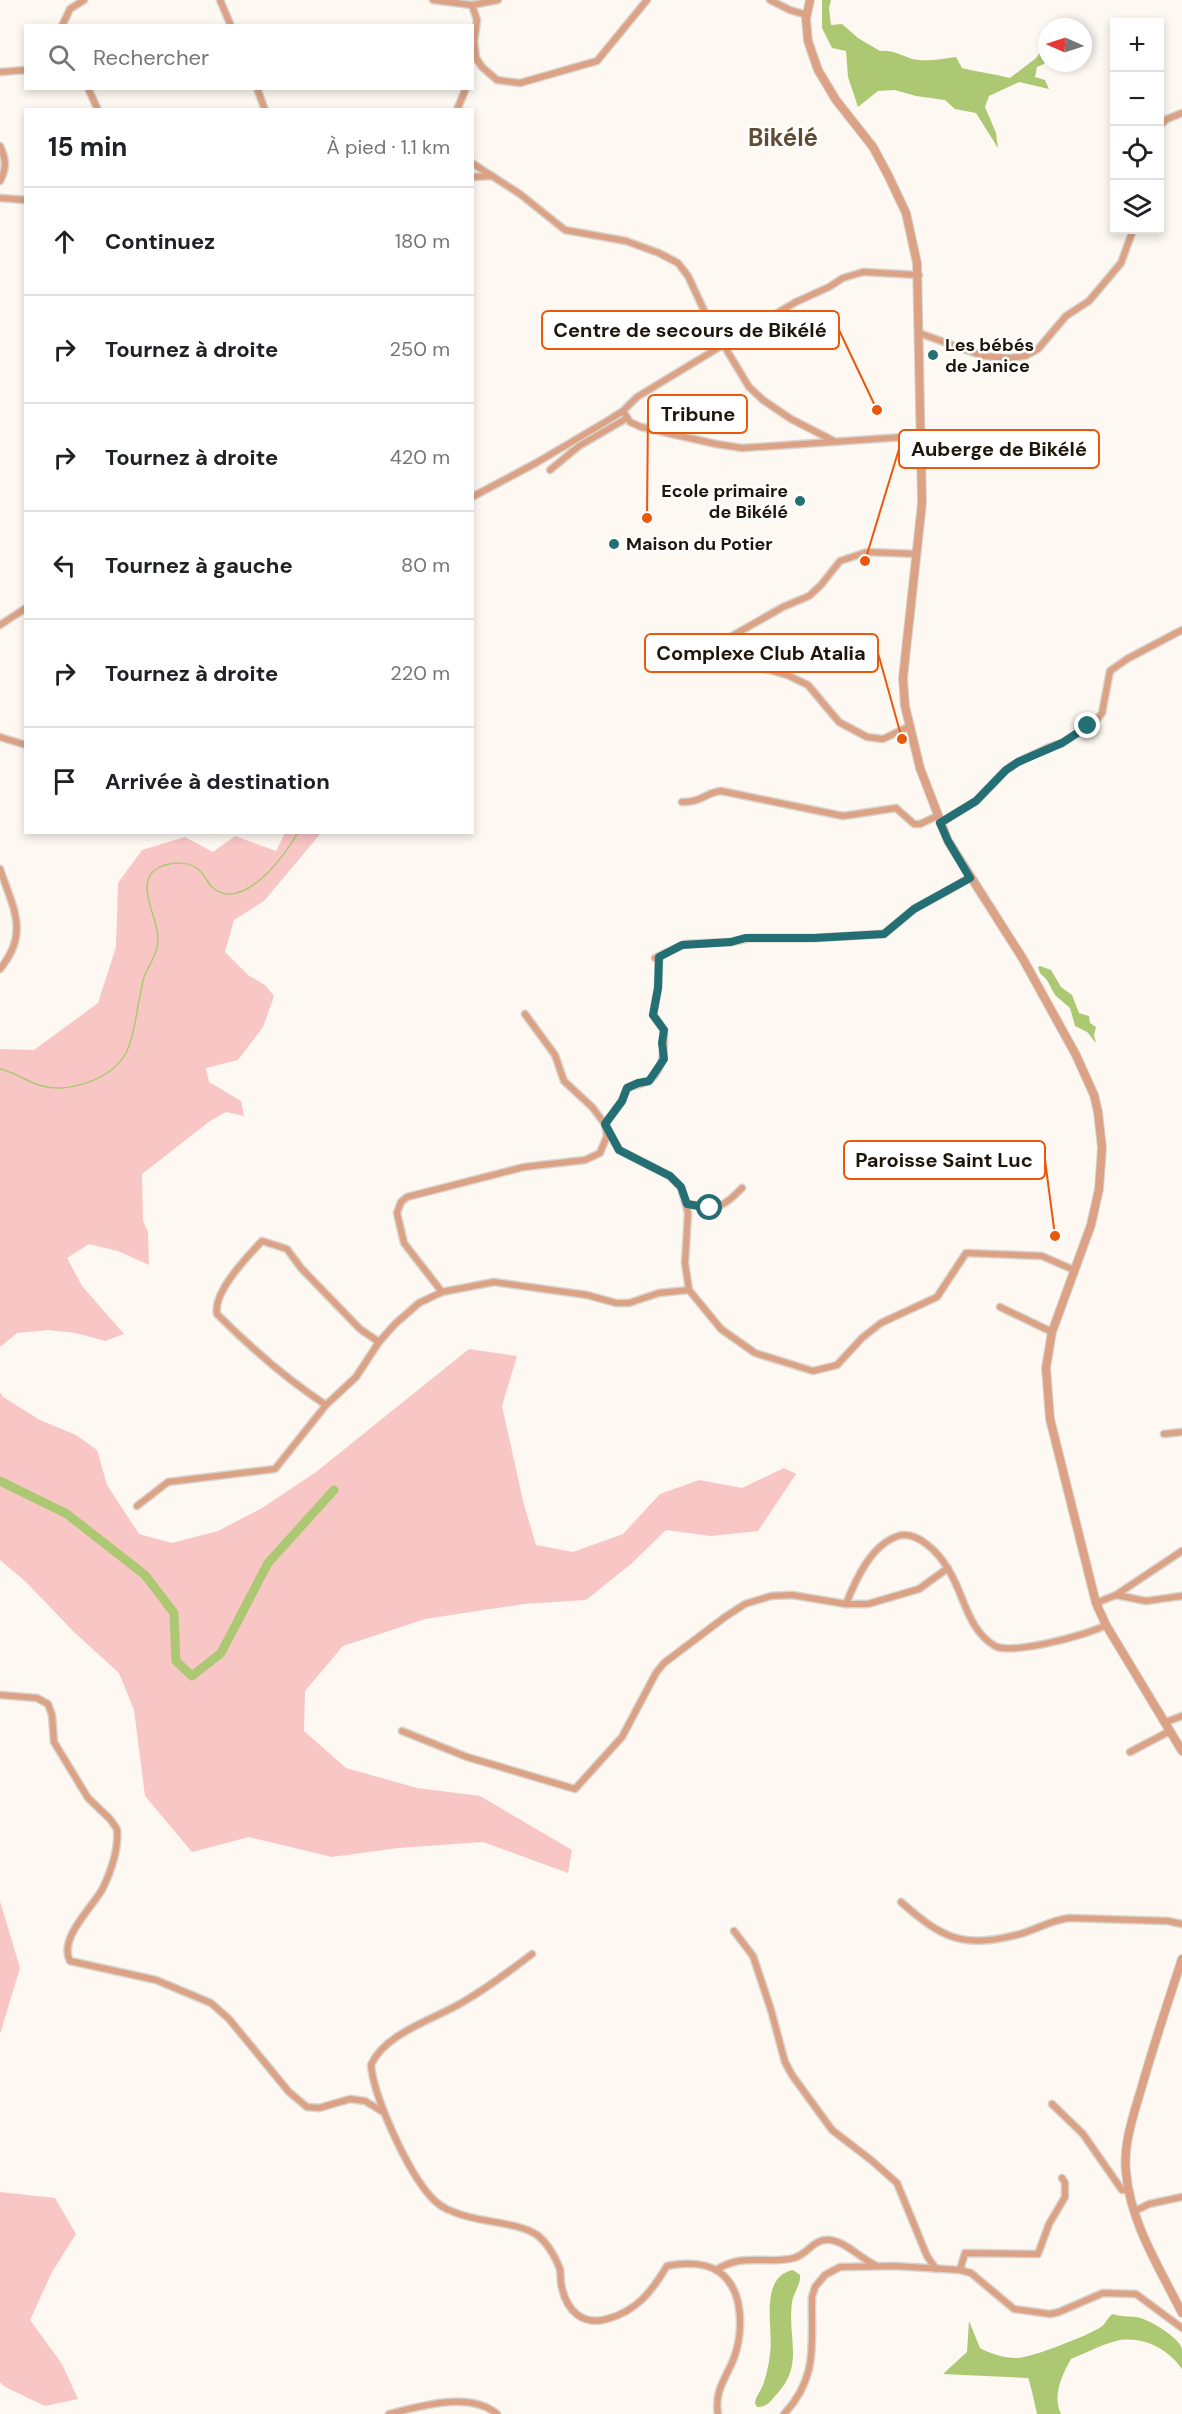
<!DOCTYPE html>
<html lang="fr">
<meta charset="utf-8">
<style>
body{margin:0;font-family:"DM Sans",sans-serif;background:#f2f2f2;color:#202124}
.controls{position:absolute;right:18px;top:18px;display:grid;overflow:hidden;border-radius:0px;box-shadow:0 3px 9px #0003}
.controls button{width:54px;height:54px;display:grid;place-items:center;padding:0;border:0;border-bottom:2px solid #e0e0e0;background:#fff;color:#202124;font:30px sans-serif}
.compass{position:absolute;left:1038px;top:18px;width:54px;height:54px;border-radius:50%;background:#fff;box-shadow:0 3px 9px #0003;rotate:273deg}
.stop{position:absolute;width:18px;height:18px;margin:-14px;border:4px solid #246f74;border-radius:50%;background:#fff}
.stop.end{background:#246f74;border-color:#fff;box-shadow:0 2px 6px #0008}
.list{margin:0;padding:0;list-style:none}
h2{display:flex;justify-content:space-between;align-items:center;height:78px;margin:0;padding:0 24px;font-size:26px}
h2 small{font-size:20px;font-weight:400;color:#757577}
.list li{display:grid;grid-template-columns:39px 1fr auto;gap:18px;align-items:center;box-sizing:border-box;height:108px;padding:0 24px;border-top:2px solid #e0e0e0}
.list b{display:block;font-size:22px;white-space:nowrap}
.list em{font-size:20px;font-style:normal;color:#757577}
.icon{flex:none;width:33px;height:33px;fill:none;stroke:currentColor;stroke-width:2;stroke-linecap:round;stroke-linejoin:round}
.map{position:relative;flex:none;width:1182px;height:2414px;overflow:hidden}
.search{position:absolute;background:#fff;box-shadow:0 3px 9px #0003;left:24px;top:24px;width:450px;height:66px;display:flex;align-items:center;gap:15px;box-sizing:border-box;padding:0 21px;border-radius:0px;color:#757577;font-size:22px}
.panel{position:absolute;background:#fff;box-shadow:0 3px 9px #0003;left:24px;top:108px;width:450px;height:726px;border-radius:0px}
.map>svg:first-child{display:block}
.green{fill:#f8c6c4}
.water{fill:#acc872}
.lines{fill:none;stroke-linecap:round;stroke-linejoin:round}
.stream{stroke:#acc872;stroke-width:1.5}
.river{stroke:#acc872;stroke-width:9}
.minor-casing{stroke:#d9d4cd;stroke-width:9}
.tertiary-casing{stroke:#d9d4cd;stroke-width:10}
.minor{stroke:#dca286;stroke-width:6}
.tertiary{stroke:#dca286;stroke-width:8}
.route{stroke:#246f74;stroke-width:8}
.poi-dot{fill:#246f74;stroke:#fff;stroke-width:2}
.labels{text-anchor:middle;stroke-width:5;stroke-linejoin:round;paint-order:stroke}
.poi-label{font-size:18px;font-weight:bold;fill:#1f160b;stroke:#fff;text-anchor:start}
.district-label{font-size:24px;font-weight:bold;fill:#614c33;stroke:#fff}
.leader{fill:none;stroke:#e8590c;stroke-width:2}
.callout-dot{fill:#e8590c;stroke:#fff;stroke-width:2}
.callout{fill:#fff;stroke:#e8590c;stroke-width:2}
.callout-label{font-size:20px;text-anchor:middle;font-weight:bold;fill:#1f160b}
</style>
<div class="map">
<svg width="1182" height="2414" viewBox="0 0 1182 2414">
<rect width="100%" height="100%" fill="#fdf8f2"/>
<!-- green -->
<g class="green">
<polygon points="285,833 321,833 264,901 234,920 225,952 248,975 265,985 274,996 263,1027 238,1060 206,1068 209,1082 241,1101 244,1116 226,1112 210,1121 142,1174 143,1221 148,1232 149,1265 118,1251 89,1244 67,1258 82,1286 124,1334 105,1341 76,1333 48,1330 17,1333 0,1347 0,1049 34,1050 98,1003 116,947 118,883 142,850 185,837 213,852 235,836 276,851"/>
<polygon points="469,1349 517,1356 502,1406 524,1505 536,1545 573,1552 623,1534 660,1494 699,1480 742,1488 784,1468 796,1474 758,1531 711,1536 666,1530 631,1564 586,1600 524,1604 425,1619 343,1646 305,1691 304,1731 346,1768 417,1788 480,1796 572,1850 568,1873 483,1842 398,1848 332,1857 249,1837 192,1852 145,1796 134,1710 119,1673 74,1632 26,1582 0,1560 0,1392 3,1397 40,1420 76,1435 97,1450 107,1485 139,1534 172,1543 218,1531 262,1508 316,1472"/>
<polygon points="0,1901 20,1968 0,2034"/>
<polygon points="0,2192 55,2198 76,2234 52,2272 30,2320 62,2364 78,2399 45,2406 5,2387 0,2382"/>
</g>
<!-- water -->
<g class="water">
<path d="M822 0H831L829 8 831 25 842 24 858 38 880 51C893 50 900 55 912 59 927 62 941 59 956 57L962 68C978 72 994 74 1010 78L1036 58 1047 43V58L1044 64 1037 67 1035 77 1045 80 1049 89 1019 82 989 96 985 107 996 133 998 148 976 113 955 109 945 100 916 96 895 90 878 91 858 107 848 77 846 51 832 48 822 28Z"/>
<polygon points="1040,966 1051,970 1061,987 1072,995 1079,1013 1089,1016 1090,1023 1096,1027 1094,1035 1096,1043 1087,1032 1075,1026 1070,1008 1055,995 1047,980 1040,973 1038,967"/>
<path d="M793 2270 800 2275C801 2284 794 2292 792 2302 787 2338 805 2365 776 2395 770 2402 767 2407 757 2407L755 2403C756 2395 762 2390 764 2382 767 2373 769 2363 770 2354 774 2329 758 2277 793 2270Z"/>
<path d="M1113 2314C1121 2317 1128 2316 1136 2317 1148 2318 1180 2338 1182 2349 1182 2355 1182 2363 1182 2369 1168 2349 1145 2337 1120 2340 1104 2343 1086 2353 1071 2359 1062 2375 1052 2396 1061 2414H1037C1036 2409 1030 2381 1028 2378L943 2374 967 2352 969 2321 980 2348C991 2354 1004 2358 1016 2358 1029 2359 1089 2335 1101 2327 1106 2324 1107 2317 1113 2314Z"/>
</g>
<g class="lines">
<!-- stream -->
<path class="stream" d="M0 1069C15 1072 27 1082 42 1086 70 1093 112 1079 126 1053 134 1037 136 1016 139 1000 141 992 142 984 144 977 149 964 158 954 158 939 159 920 135 885 155 870 168 861 191 860 201 872 205 876 208 883 212 887 242 914 286 855 298 832"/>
<!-- river -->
<polyline class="river" points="0,1481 67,1514 145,1575 174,1613 176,1661 192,1676 221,1653 268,1563 334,1490"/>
<defs>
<g id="minor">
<polyline points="220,0 231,26"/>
<polyline points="433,0 472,5 477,20 474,41 476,58 482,67 497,80 520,83 597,61 647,0"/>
<polyline points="770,0 790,10 807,15"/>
<polyline points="472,5 498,0"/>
<polyline points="62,26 70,9 84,0"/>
<polyline points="0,72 26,70"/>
<polyline points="88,88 98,110"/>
<polyline points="257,88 265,110"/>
<polyline points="457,110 466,88"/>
<polyline points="1160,125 1167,119 1182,113"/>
<path d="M0 146C6 159 7 168 0 181"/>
<polyline points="472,163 520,194 565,230 626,241 659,253 678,263 688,276 708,319 749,387 763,400 791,419 834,441"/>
<polyline points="472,177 492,176"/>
<polyline points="0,198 26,200"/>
<polyline points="919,333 983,356 1010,358 1025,356 1038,349 1066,316 1089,301 1121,263 1133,230"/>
<polyline points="623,411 630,422 641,427 716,444 742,448 919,436"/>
<polyline points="550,470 579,446 627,418"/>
<polyline points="472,497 536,463 602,424 623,411 637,397 723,345 796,302 829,287 843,278 863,272 919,275"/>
<polyline points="0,625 26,608"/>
<polyline points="667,655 724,657 787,675 808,685 839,722 867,737 883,739 910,726"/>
<polyline points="716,656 725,640 783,607 809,596 821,585 840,561 867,552 917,554"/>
<polyline points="0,737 26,745"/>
<path d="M682 802C700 803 707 792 721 791L843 816 896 808 914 824H920L937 816"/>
<polyline points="940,823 976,801 1006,770 1018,762 1049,747 1062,743 1095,722 1102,713 1110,671 1127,659 1182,630"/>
<path d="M0 869C13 908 30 933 0 969"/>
<polyline points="655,958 685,944 731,942 750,938 814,938 884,934 914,909 970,878"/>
<polyline points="525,1014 555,1055 564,1081 592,1107 605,1124 619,1150 670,1176 681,1187 688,1213 685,1263 689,1290 721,1329 755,1353 813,1371 837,1365 862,1338 881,1323 937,1297 966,1253 1042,1256 1074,1270"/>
<path d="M687 1204C717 1208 720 1211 742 1188"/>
<path d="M442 1292 404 1243 397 1213 401 1202 407 1197 524 1167 585 1160 600 1153 607 1136 605 1124 622 1101 627 1088C633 1085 645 1084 650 1080 665 1068 664 1047 664 1030L653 1015 658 988 659 957"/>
<polyline points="1000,1307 1052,1332"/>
<path d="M326 1405C286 1379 251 1348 217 1314 213 1292 247 1257 262 1241L287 1249 301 1268 360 1329 379 1342"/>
<polyline points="1164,1434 1182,1432"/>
<polyline points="137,1506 168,1482 275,1469 326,1405 356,1377 379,1342 395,1324 419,1303 442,1292 494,1282 587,1295 616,1303 629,1303 659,1293 689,1290"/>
<polyline points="1116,1595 1146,1601 1182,1596"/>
<polyline points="1096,1603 1116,1595 1182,1551"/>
<polyline points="846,1604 868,1604 919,1589 948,1568"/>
<path d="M0 1695 37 1698 48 1704 52 1715 54 1742 88 1798 110 1819 117 1829C119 1848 111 1871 103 1888 93 1907 58 1938 70 1961L156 1980 211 2003 229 2019 289 2092 307 2107 319 2108 350 2099 365 2101 383 2112"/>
<polyline points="1166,1722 1182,1716"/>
<path d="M402 1731 467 1757 575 1789 622 1737 656 1673 664 1663 725 1617 745 1604 771 1596 792 1595 846 1604C856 1579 871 1545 898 1536 917 1530 939 1553 948 1569 964 1593 967 1630 995 1646 1012 1655 1088 1635 1106 1625"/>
<polyline points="1130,1752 1170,1731"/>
<path d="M901 1902C943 1939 963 1949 1020 1934 1038 1929 1051 1920 1069 1918L1168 1921 1182 1924"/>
<polyline points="734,1931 753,1956 771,2010 785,2062 792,2075 832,2130 871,2160 897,2183 927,2256 936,2269"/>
<path d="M532 1954C510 1971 487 1988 463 2002 435 2019 385 2033 371 2065 374 2098 408 2172 431 2197 437 2204 445 2209 454 2212 478 2223 516 2221 537 2235 547 2242 556 2258 560 2269 561 2275 560 2282 562 2288 567 2311 583 2326 607 2319 637 2311 652 2291 667 2266 685 2262 709 2262 723 2275 744 2294 743 2333 734 2358 726 2378 714 2391 718 2414"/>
<polyline points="1052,2104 1083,2134 1122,2190 1129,2190"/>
<polyline points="1135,2211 1149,2204 1182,2197"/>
<path d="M716 2270C744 2252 766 2265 794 2258 808 2254 814 2238 830 2240 846 2242 860 2258 875 2265"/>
<polyline points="960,2270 965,2253 1038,2254 1049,2224 1065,2197 1065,2183 1062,2178"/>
<path d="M389 2414C421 2406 470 2391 497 2414"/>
<path d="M784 2414C819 2377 811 2343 812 2297L815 2287 825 2275 840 2267 895 2266 960 2270 971 2273 1014 2309 1050 2314 1059 2312 1103 2293 1136 2294 1182 2328"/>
</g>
<g id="tertiary">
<polyline points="810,0 806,19 808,41 818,70 836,100 873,147 888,175 906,213 917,263 922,503 903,678 905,706 920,768 948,841 1023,959 1076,1055 1094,1095 1098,1112 1102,1148 1099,1189 1091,1225 1052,1332 1046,1368 1050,1419 1096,1603 1106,1625 1182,1751"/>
<path d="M1182 1959C1168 2002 1154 2044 1142 2086 1134 2114 1123 2143 1126 2172 1130 2222 1160 2269 1182 2313"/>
</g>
</defs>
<!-- minor casing -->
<use href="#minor" class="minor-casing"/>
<!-- tertiary casing -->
<use href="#tertiary" class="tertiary-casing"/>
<!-- minor -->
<use href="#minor" class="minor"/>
<!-- tertiary -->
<use href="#tertiary" class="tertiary"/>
</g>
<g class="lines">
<!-- route -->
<polyline class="route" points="710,1208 687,1204 681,1187 670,1176 619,1150 605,1124 622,1101 627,1088 638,1083 649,1081 664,1059 662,1043 664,1030 653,1015 658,988 659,957 682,945 731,942 745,938 814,938 884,934 914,909 970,878 948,841 940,823 976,801 1006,770 1018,762 1062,743 1088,726"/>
</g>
<!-- markers -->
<g class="poi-dot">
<circle cx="933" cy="355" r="6"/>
<circle cx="800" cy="501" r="6"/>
<circle cx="614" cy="544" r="6"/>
</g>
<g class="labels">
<!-- poi labels -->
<g class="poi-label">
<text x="945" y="351">Les bébés<tspan x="945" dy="21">de Janice</tspan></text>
<text x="788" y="497" text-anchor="end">Ecole primaire<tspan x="788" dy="21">de Bikélé</tspan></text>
<text x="626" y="550">Maison du Potier</text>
</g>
<!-- district labels -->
<g class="district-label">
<text x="783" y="146">Bikélé</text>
</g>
</g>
<!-- callouts -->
<path class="leader" d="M877 410L839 330M647 518L648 414M865 561L899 449M902 739L878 653M1055 1236L1045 1160"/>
<g class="callout-dot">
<circle cx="877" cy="410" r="6"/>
<circle cx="647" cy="518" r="6"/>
<circle cx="865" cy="561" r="6"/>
<circle cx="902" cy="739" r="6"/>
<circle cx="1055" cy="1236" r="6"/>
</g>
<g class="callout">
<rect x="542" y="311" width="297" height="38" rx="6"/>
<rect x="648" y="395" width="99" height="38" rx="6"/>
<rect x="899" y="430" width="200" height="38" rx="6"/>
<rect x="645" y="634" width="233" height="38" rx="6"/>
<rect x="844" y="1141" width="201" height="38" rx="6"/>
</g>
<g class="callout-label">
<text x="690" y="337">Centre de secours de Bikélé</text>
<text x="698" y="421">Tribune</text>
<text x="999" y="456">Auberge de Bikélé</text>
<text x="761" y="660">Complexe Club Atalia</text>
<text x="944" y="1167">Paroisse Saint Luc</text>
</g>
</svg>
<div class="controls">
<button>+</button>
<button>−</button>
<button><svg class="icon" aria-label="locate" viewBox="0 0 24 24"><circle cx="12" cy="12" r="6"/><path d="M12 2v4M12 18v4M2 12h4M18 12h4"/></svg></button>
<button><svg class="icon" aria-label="layers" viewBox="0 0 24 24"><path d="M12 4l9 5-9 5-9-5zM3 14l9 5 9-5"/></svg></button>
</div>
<svg class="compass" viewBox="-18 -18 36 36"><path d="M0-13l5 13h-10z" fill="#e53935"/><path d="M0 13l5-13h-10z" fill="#757577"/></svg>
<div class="stop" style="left:710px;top:1208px"></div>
<div class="stop end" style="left:1088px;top:726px"></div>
<div class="search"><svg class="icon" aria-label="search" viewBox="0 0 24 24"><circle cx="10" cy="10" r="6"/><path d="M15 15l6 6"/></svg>Rechercher</div>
<section class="panel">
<h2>15 min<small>À pied · 1.1 km</small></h2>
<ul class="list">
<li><svg class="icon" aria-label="ahead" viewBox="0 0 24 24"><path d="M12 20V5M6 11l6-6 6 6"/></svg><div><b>Continuez</b></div><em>180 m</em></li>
<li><svg class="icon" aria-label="right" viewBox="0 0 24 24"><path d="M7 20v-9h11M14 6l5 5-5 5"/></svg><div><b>Tournez à droite</b></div><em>250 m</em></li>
<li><svg class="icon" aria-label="right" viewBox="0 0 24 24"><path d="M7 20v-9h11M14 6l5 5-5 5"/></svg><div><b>Tournez à droite</b></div><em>420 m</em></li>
<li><svg class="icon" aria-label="left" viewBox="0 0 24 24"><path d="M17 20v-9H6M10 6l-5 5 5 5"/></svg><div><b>Tournez à gauche</b></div><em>80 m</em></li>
<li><svg class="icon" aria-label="right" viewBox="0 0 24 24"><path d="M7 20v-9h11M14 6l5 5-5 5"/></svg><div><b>Tournez à droite</b></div><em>220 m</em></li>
<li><svg class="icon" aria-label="arrive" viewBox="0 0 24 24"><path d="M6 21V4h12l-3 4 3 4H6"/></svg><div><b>Arrivée à destination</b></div></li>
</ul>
</section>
</div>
